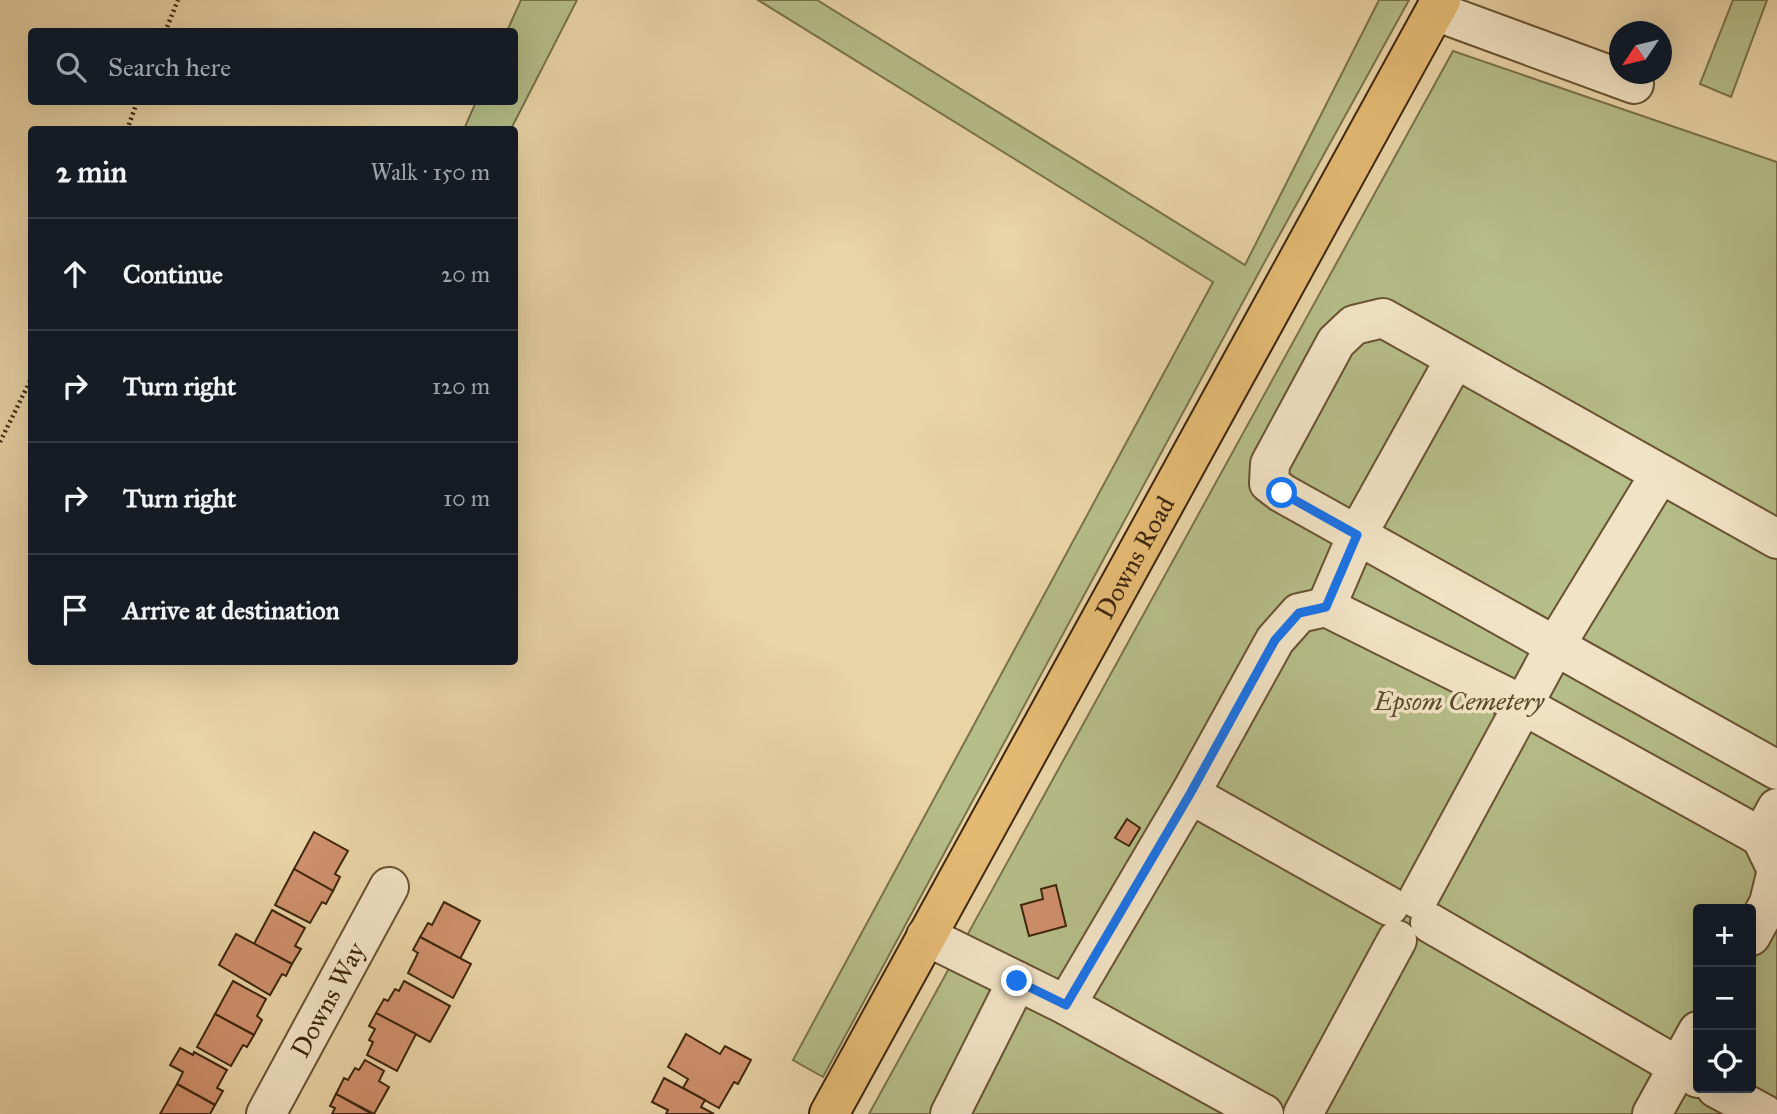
<!DOCTYPE html>
<meta charset="utf-8">
<style>
body{margin:0;font-family:"IM FELL Great Primer",serif;background:#20242c;color:#f1f3f6}
.controls{position:absolute;right:21px;bottom:21px;display:grid;overflow:hidden;border-radius:7px;box-shadow:0 7px 28px #0002}
.controls button{width:63px;height:63px;display:grid;place-items:center;padding:0;border:0;border-bottom:2px solid #363941;background:#171b24;color:#f1f3f6;font:35px sans-serif}
.compass{position:absolute;left:1609px;top:21px;width:63px;height:63px;border-radius:50%;background:#171b24;box-shadow:0 7px 28px #0002;rotate:235deg}
.stop{position:absolute;width:21px;height:21px;margin:-16px;border:5px solid #1a73e8;border-radius:50%;background:#fff}
.stop.end{background:#1a73e8;border-color:#fff;box-shadow:0 2px 7px #0008}
.list{margin:0;padding:0;list-style:none}
h2{display:flex;justify-content:space-between;align-items:center;height:91px;margin:0;padding:0 28px;font-size:30px}
h2 small{font-size:23px;font-weight:400;color:#9ea1a6}
.list li{display:grid;grid-template-columns:46px 1fr auto;gap:21px;align-items:center;box-sizing:border-box;height:112px;padding:0 28px;border-top:2px solid #363941}
.list b{display:block;font-size:26px;white-space:nowrap}
.list em{font-size:23px;font-style:normal;color:#9ea1a6}
.icon{flex:none;width:38px;height:38px;fill:none;stroke:currentColor;stroke-width:2;stroke-linecap:round;stroke-linejoin:round}
.map{position:relative;flex:none;width:1777px;height:1114px;overflow:hidden}
.search{position:absolute;background:#171b24;box-shadow:0 7px 28px #0002;left:28px;top:28px;width:490px;height:77px;display:flex;align-items:center;gap:18px;box-sizing:border-box;padding:0 24px;border-radius:7px;color:#9ea1a6;font-size:26px}
.panel{position:absolute;background:#171b24;box-shadow:0 7px 28px #0002;left:28px;top:126px;width:490px;height:539px;border-radius:7px}
.map>svg:first-child{display:block}
.green{fill:#b5bd88;stroke:#7a724a;stroke-width:2;fill-rule:evenodd}
.building{fill:#cf906c;stroke:#3e260c;stroke-width:2}
.lines{fill:none;stroke-linecap:round;stroke-linejoin:round}
.minor-casing{stroke:#695232;stroke-width:42}
.major-casing{stroke:#3e260c;stroke-width:42}
.path{stroke:#3e260c;stroke-width:4.5;stroke-dasharray:2 3.5;stroke-linecap:butt}
.minor{stroke:#f1e3c5;stroke-width:38}
.major{stroke:#e4ba73;stroke-width:38}
.route{stroke:#1a73e8;stroke-width:9}
.labels{text-anchor:middle;stroke-width:7;stroke-linejoin:round;paint-order:stroke}
.street-label{font-size:26px;fill:#3e260c;stroke:#f1e3c5}
.park-label{font-size:26px;font-style:italic;fill:#5c4c2b;stroke:#f1e3c5}
</style>
<div class="map">
<svg width="1777" height="1114" viewBox="0 0 1777 1114">
<rect width="100%" height="100%" fill="#e9d4a6"/>
<filter id="stains"><feTurbulence type="fractalNoise" baseFrequency=".00286" numOctaves="4"/><feColorMatrix values="0 0 0 0 .2 0 0 0 0 .09 0 0 0 0 .02 0 0 0 .5 -.17"/></filter>
<radialGradient id="worn" r=".72"><stop offset=".6" stop-color="#630" stop-opacity="0"/><stop offset="1" stop-color="#630" stop-opacity=".3"/></radialGradient>
<!-- green -->
<g class="green">
<polygon points="521,0 577,0 511,129 464,129 476,102 514,102 514,32 507,31"/>
<polygon points="758,0 817,0 1245,265 1379,0 1409,0 1264,263 823,1077 793,1060 1213,282"/>
<polygon points="1733,0 1767,0 1731,97 1700,84"/>
<path d="M1453 51 1777 162V1114H869ZM1698 909H1751V1088H1698Z"/>
</g>
<!-- building -->
<g class="building">
<polygon points="1127,819 1140,828 1129,846 1115,838"/>
<polygon points="314,832 348,851 335,874 340,877 333,891 294,869"/>
<polygon points="294,869 333,891 326,904 322,902 310,923 275,905"/>
<polygon points="1056,885 1066,926 1029,936 1021,905 1043,899 1041,889"/>
<polygon points="444,902 480,921 460,959 420,937 428,923 432,925"/>
<polygon points="272,910 305,928 295,946 301,949 292,964 254,944"/>
<polygon points="236,934 292,964 286,976 282,974 270,995 219,965"/>
<polygon points="420,937 471,964 453,998 408,973 418,953 413,950"/>
<polygon points="233,981 266,999 257,1016 262,1020 254,1035 215,1014"/>
<polygon points="404,981 450,1006 430,1042 376,1013 384,999 388,1001 395,989 399,991"/>
<polygon points="376,1013 416,1034 397,1071 367,1055 373,1042 369,1040 375,1029 369,1026"/>
<polygon points="215,1014 254,1035 247,1047 243,1045 231,1066 197,1047"/>
<polygon points="686,1034 720,1054 725,1046 751,1060 738,1084 734,1082 719,1108 683,1088 688,1079 668,1067"/>
<polygon points="180,1048 193,1055 194,1052 227,1070 217,1088 223,1091 215,1105 177,1084 183,1072 170,1065"/>
<polygon points="365,1060 384,1071 379,1081 389,1087 374,1114 336,1094 344,1078 348,1080 355,1068 359,1070"/>
<polygon points="664,1078 705,1100 701,1107 714,1114 666,1114 668,1110 652,1102"/>
<polygon points="177,1084 215,1105 210,1114 160,1114"/>
<polygon points="336,1094 372,1114 332,1114 335,1108 330,1106"/>
</g>
<g class="lines">
<defs>
<g id="minor">
<polyline points="1435,11 1634,84"/>
<polyline points="1777,539 1383,318 1354,325 1336,342 1270,464 1269,483 1282,493 1777,770"/>
<polyline points="1326,607 1357,535 1455,359"/>
<polyline points="1190,794 1389,906"/>
<polyline points="1761,837 1777,808"/>
<polyline points="1418,899 1555,646 1660,474"/>
<polyline points="1430,923 1698,1078"/>
<polyline points="926,936 1066,1005 1264,1114"/>
<polyline points="1066,1005 1190,794 1275,640 1299,613 1326,607 1523,705 1761,837 1777,870 1769,903 1751,936"/>
<polyline points="1716,1088 1764,1114"/>
<path id="s1" d="M266 1114 389 887"/>
<polyline points="950,1114 1017,981"/>
<polyline points="1303,1114 1397,940"/>
<polyline points="1652,1114 1698,1031"/>
</g>
<g id="major">
<path id="s2" d="M829 1114 1441 0"/>
</g>
</defs>
<!-- minor casing -->
<use href="#minor" class="minor-casing"/>
<!-- major casing -->
<use href="#major" class="major-casing"/>
<!-- path -->
<g class="path">
<polyline points="165,32 178,0"/>
<polyline points="127,130 137,102"/>
<polyline points="0,442 32,377"/>
</g>
<!-- minor -->
<use href="#minor" class="minor"/>
<!-- major -->
<use href="#major" class="major"/>
</g>
<g class="lines">
<!-- route -->
<polyline class="route" points="1017,981 1066,1005 1190,794 1275,640 1299,613 1326,607 1357,535 1282,493"/>
</g>
<g class="labels">
<!-- street labels -->
<g class="street-label">
<text dy="9" stroke="none"><textPath href="#s2" startOffset="635">Downs Road</textPath></text>
<text dy="9" stroke="none"><textPath href="#s1" startOffset="130">Downs Way</textPath></text>
</g>
<!-- park labels -->
<g class="park-label">
<text x="1459" y="710">Epsom Cemetery</text>
</g>
</g>
<rect width="100%" height="100%" filter="url(#stains)"/>
<rect width="100%" height="100%" fill="url(#worn)"/>
</svg>
<div class="controls">
<button>+</button>
<button>−</button>
<button><svg class="icon" aria-label="locate" viewBox="0 0 24 24"><circle cx="12" cy="12" r="6"/><path d="M12 2v4M12 18v4M2 12h4M18 12h4"/></svg></button>
</div>
<svg class="compass" viewBox="-18 -18 36 36"><path d="M0-13l5 13h-10z" fill="#e53935"/><path d="M0 13l5-13h-10z" fill="#9ea1a6"/></svg>
<div class="stop" style="left:1282px;top:493px"></div>
<div class="stop end" style="left:1017px;top:981px"></div>
<div class="search"><svg class="icon" aria-label="search" viewBox="0 0 24 24"><circle cx="10" cy="10" r="6"/><path d="M15 15l6 6"/></svg>Search here</div>
<section class="panel">
<h2>2 min<small>Walk · 150 m</small></h2>
<ul class="list">
<li><svg class="icon" aria-label="ahead" viewBox="0 0 24 24"><path d="M12 20V5M6 11l6-6 6 6"/></svg><div><b>Continue</b></div><em>20 m</em></li>
<li><svg class="icon" aria-label="right" viewBox="0 0 24 24"><path d="M7 20v-9h11M14 6l5 5-5 5"/></svg><div><b>Turn right</b></div><em>120 m</em></li>
<li><svg class="icon" aria-label="right" viewBox="0 0 24 24"><path d="M7 20v-9h11M14 6l5 5-5 5"/></svg><div><b>Turn right</b></div><em>10 m</em></li>
<li><svg class="icon" aria-label="arrive" viewBox="0 0 24 24"><path d="M6 21V4h12l-3 4 3 4H6"/></svg><div><b>Arrive at destination</b></div></li>
</ul>
</section>
</div>
